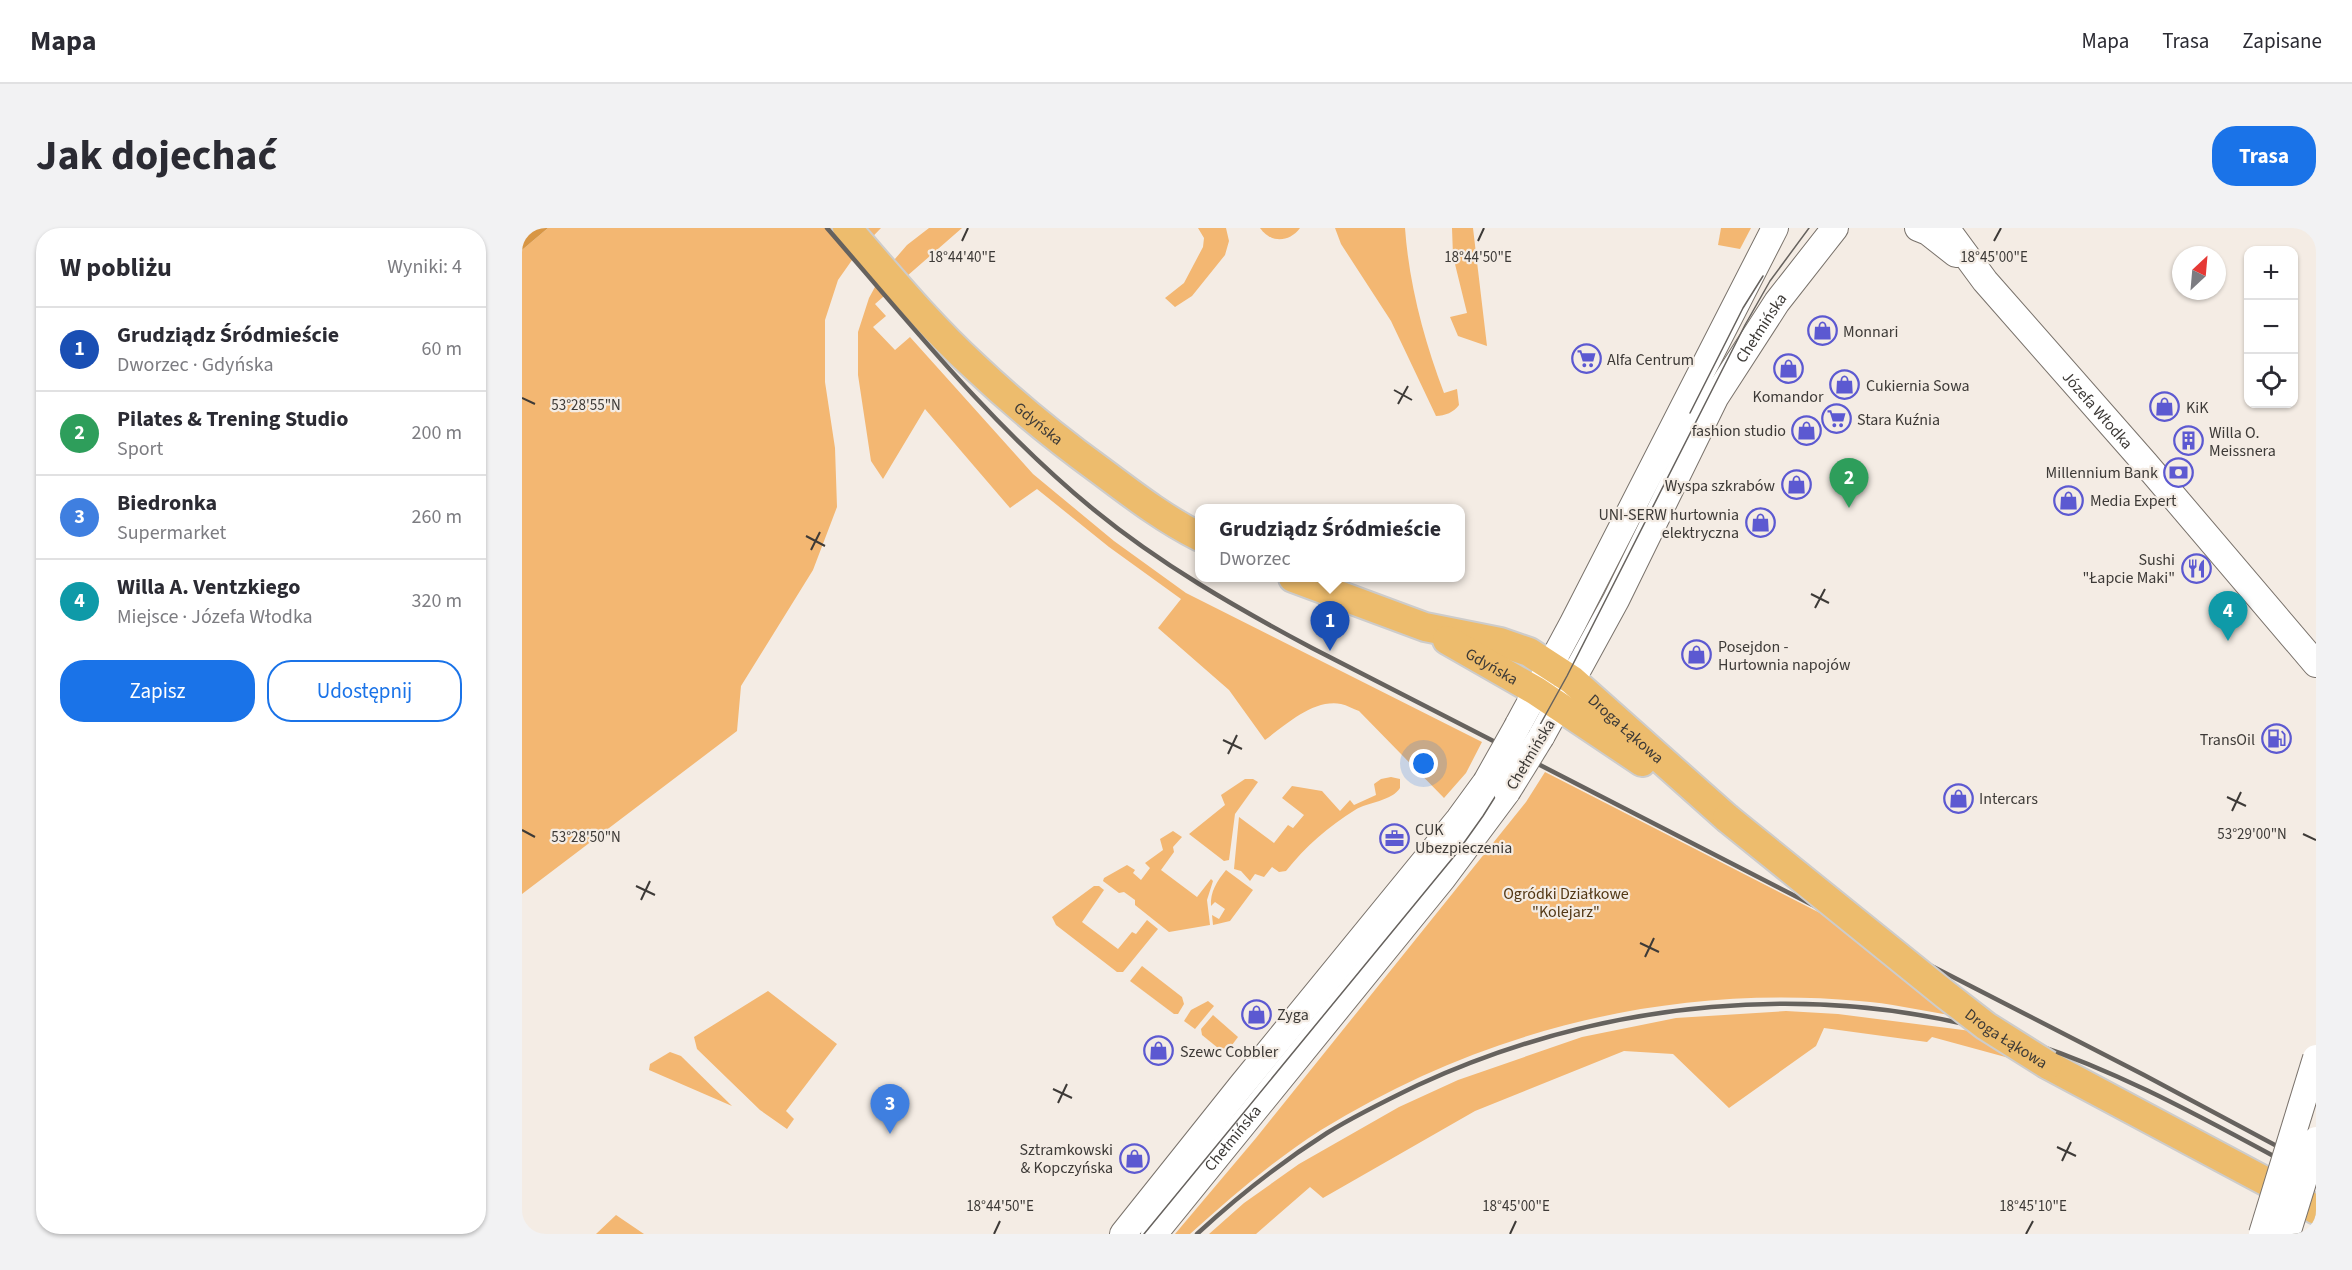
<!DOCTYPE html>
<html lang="pl">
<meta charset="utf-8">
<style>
body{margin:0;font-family:"Source Sans 3",sans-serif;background:#f2f2f3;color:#2b2b33}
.controls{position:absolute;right:18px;top:18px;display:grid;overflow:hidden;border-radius:12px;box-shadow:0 2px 4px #0004}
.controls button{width:54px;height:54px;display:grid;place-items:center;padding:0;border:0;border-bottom:2px solid #e1e1e2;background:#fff;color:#2b2b33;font:30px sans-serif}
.compass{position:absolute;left:1650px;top:18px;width:54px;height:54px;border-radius:50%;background:#fff;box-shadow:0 2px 4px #0004;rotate:26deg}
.you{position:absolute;left:902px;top:536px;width:21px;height:21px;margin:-15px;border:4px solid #fff;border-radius:50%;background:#1a73e8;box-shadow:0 0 0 9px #1a73e833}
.badge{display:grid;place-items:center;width:39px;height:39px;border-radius:50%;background:#1a73e8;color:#fff;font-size:20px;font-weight:700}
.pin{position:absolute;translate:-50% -50px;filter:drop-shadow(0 2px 3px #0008)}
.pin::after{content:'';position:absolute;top:32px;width:21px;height:18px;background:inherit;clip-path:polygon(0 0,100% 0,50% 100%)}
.popup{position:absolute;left:673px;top:276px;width:270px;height:78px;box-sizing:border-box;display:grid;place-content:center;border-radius:12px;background:#fff;filter:drop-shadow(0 2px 4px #0005);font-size:20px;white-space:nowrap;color:#7c7c81}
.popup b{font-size:22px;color:#2b2b33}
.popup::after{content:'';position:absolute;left:50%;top:100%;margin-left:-12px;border:12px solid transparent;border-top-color:#fff}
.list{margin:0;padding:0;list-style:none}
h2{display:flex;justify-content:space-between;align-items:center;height:78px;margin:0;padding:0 24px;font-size:26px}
h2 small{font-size:20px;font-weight:400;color:#7c7c81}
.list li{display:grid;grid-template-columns:39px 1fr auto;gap:18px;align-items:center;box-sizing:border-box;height:84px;padding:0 24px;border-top:2px solid #e1e1e2}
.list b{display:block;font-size:22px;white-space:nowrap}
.list p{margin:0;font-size:20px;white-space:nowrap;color:#7c7c81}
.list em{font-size:20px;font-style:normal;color:#7c7c81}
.actions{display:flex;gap:12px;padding:18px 24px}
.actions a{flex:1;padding:14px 0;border:2px solid #1a73e8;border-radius:24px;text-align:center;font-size:21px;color:#1a73e8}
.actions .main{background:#1a73e8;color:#fff}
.icon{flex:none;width:33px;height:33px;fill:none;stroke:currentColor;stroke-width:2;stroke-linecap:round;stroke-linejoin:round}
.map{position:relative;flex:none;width:1794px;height:1006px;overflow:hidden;border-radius:24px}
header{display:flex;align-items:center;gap:36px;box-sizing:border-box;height:84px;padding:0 30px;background:#fff;border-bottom:2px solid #e1e1e2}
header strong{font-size:28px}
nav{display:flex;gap:33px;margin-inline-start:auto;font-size:21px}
.intro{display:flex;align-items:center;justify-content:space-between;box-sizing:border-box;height:144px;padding:0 36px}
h1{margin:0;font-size:42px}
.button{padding:15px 27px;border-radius:24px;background:#1a73e8;color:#fff;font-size:21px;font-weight:700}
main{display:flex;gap:36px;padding:0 36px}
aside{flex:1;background:#fff;border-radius:24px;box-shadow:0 2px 4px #0004}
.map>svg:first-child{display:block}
.green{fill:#f3b772}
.water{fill:#d89644}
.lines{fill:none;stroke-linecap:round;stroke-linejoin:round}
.secondary-casing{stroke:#79726b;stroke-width:28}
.primary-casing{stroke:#cdcccb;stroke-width:32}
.secondary{stroke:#fff;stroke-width:26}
.primary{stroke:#edbc6d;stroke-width:28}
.tram{stroke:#66625e;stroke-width:1.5}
.rail{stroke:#66625e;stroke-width:4.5}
.secondary-bridge-casing{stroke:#79726b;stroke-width:28;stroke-linecap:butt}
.primary-bridge-casing{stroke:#cdcccb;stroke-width:32;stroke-linecap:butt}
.secondary-bridge{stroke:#fff;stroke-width:26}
.primary-bridge{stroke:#edbc6d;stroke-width:28}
.ticks{fill:none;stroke:#3d3a37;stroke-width:2}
.labels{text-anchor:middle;stroke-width:4.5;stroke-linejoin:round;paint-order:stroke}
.street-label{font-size:16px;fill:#3d3a37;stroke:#f4ece4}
.poi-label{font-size:16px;fill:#3d3a37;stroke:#f4ece4;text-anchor:start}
.park-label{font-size:16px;fill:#523714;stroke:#f4ece4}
.ticks-label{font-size:15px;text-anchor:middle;fill:#3d3a37;stroke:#f4ece4;stroke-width:4.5;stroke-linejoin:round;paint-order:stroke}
</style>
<header>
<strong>Mapa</strong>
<nav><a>Mapa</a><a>Trasa</a><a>Zapisane</a></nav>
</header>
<div class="intro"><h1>Jak dojechać</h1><a class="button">Trasa</a></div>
<main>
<aside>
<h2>W pobliżu<small>Wyniki: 4</small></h2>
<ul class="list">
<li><span class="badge" style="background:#1a4fb4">1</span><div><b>Grudziądz Śródmieście</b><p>Dworzec · Gdyńska</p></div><em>60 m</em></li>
<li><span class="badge" style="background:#2e9e5b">2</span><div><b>Pilates &amp; Trening Studio</b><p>Sport</p></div><em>200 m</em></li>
<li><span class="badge" style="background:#3f7fe0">3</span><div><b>Biedronka</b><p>Supermarket</p></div><em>260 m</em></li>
<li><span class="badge" style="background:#0f9aa8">4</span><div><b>Willa A. Ventzkiego</b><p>Miejsce · Józefa Włodka</p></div><em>320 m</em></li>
</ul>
<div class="actions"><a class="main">Zapisz</a><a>Udostępnij</a></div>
</aside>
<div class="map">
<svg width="1794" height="1006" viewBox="0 0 1794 1006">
<rect width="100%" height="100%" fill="#f4ece4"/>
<!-- green -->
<g class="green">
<polygon points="26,0 359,0 335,25 316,52 303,92 303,154 313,220 315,279 291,342 219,458 215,503 0,666 0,22"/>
<path d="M407 0H440L353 76 364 88 351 99 373 122 388 109 511 246 592 313 664 365 960 514 944 545 922 570 837 483C831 481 825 477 819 476 791 471 764 497 743 512L707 462 636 400 659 371 587 319 515 261 488 280 403 181 361 251 349 233 336 147V104L347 70 360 46 385 17Z"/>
<polygon points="676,0 704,0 707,13 703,27 670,68 653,79 643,70 662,55 681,19 682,10"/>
<path d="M738 0H778C767 15 748 15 738 0Z"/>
<path d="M813 0H883C887 56 902 112 922 165L935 161 937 177C932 184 923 188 914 188L869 93 819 16Z"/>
<polygon points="930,0 951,0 965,118 936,108 928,89 945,85 931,28"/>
<polygon points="1199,0 1229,0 1218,21 1196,17"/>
<path d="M1023 544 1298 685 1427 787C1397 782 1367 775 1337 773 1147 756 961 802 799 902 752 932 709 969 668 1006H653L734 910 1004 574Z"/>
<path d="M869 549 878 551V560C870 573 846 574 833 582 807 598 783 619 764 643L757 644 750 639 742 649 733 646 728 653 719 643 712 641 717 589 752 615 766 597 771 600 782 587 760 570 770 558 800 563 818 583 828 572 832 577 854 567 852 556 859 551Z"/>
<polygon points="723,551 731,551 736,554 713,586 707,632 702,633 667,606 703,577 699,567"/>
<polygon points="651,603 660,609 651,619 652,624 639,642 675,669 689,651 691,653 685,672 688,697 647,704 613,677 613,672 602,664 597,665 581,653 582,650 605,637 613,642 611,645 619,652 628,640 623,635 641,622 638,611"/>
<path d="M704 642 731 662 708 693 691 697 690 687 697 691 703 681 693 674 689 678C688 664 695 653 704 642Z"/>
<polygon points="572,658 577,658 582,662 560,694 596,721 610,704 614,706 625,692 636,701 601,744 595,744 534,697 530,689"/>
<polygon points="620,738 660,769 662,776 656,786 652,786 608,753"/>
<polygon points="246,763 315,816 264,883 272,891 265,901 238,882 175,821 172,809"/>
<polygon points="686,773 692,778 673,801 662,793 669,782"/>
<polygon points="1264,783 1316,786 1449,803 1487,830 1410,809 1405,814 1302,800 1294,818 1207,880 1151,826 1102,823 953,883 801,970 788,959 734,1006 687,1006 722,975 777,936 877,879 936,852 1060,809 1154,790"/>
<polygon points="691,787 716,809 707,821 696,820 680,807 679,801"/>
<polygon points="148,824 159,828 210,878 127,842 128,836"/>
<polygon points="94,987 122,1006 74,1006"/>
</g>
<!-- water -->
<polygon class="water" points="0,0 26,0 0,22"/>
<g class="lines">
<defs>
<g id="secondary">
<polyline points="1396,0 1406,4 1434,26"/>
<path id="s1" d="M1424 0 1463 53 1623 235 1794 436"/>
<polyline points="996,497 1051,395 1253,0"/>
<path id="s2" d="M1019 509 1094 372 1193 170 1255 74 1313 0"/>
<polyline points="601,1006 719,858 937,591 964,554"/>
<path id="s3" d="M632 1006 921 650 985 564"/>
</g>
<g id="primary">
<path id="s4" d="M325 0C366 47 406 96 452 138 492 176 535 211 579 243 611 267 642 291 678 309"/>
<path id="s5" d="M771 350 903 399 978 414 1007 424 1050 452 1205 590"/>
<path id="s6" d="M925 412 1014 463 1120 534"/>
<polyline points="1526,837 1758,961 1794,982"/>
</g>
</defs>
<!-- secondary casing -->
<use href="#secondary" class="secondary-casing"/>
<!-- primary casing -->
<use href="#primary" class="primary-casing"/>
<!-- secondary -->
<use href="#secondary" class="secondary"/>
<!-- primary -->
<use href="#primary" class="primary"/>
<!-- tram -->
<g class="tram">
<polyline points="1168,185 1221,80 1241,48"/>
<polyline points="622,1006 934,626 961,588 1014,504 1045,448 1223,97 1248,53 1287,0"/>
</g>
<!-- rail -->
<g class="rail">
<path d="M305 0C389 97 471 199 571 281 638 336 713 379 790 420L1622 847 1794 939"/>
<path d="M675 1006C715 969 758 935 805 905 834 887 865 872 896 857 1081 772 1295 750 1491 809 1599 842 1695 898 1794 951"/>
</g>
<defs>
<g id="secondary-bridge">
<polyline points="964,554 996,497"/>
<polyline points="985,564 1019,509"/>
<polyline points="1740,1006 1794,830"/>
<polyline points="1765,1006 1794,912"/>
</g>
<g id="primary-bridge">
<path id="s7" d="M1205 590 1424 767 1464 798 1526 837"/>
</g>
</defs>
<!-- secondary-bridge casing -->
<use href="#secondary-bridge" class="secondary-bridge-casing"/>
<!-- primary-bridge casing -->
<use href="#primary-bridge" class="primary-bridge-casing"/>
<!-- secondary-bridge -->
<use href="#secondary-bridge" class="secondary-bridge"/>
<!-- primary-bridge -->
<use href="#primary-bridge" class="primary-bridge"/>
</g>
<!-- ticks -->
<path class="ticks" d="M440 13 446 0M956 13 962 0M1472 13 1479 0M872 162 890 172M0 170 13 176M876 176 886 158M284 308 303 318M289 322 298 304M1289 366 1307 375M1293 380 1303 361M701 512 720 521M706 526 715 507M1705 569 1724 578M1710 583 1719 564M0 602 13 609M1781 606 1794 612M114 658 133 667M119 672 128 653M1118 715 1137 724M1123 729 1132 710M531 861 550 870M536 875 545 856M1535 919 1554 928M1540 933 1549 914M472 1006 478 993M988 1006 994 993M1504 1006 1511 993"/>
<!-- icons -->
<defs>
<symbol id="shop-ring" viewBox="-11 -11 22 22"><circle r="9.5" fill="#f4ece4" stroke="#5c59d1" stroke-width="1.5"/><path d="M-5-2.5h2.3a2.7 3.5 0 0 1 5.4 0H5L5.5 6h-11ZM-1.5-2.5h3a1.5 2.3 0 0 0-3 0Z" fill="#5c59d1"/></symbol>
<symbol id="supermarket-ring" viewBox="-11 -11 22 22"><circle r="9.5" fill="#f4ece4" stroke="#5c59d1" stroke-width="1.5"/><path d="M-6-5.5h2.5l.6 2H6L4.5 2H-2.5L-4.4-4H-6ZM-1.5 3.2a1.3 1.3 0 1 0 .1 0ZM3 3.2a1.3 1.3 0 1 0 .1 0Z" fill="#5c59d1"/></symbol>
<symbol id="building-ring" viewBox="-11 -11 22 22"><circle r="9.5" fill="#f4ece4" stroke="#5c59d1" stroke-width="1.5"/><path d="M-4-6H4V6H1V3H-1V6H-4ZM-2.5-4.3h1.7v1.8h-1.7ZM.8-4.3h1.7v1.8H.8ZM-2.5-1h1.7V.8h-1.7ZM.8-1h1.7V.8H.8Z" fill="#5c59d1"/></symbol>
<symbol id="bank-ring" viewBox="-11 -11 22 22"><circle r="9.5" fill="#f4ece4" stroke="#5c59d1" stroke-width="1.5"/><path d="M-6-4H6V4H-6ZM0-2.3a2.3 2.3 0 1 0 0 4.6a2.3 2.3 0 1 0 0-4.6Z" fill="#5c59d1"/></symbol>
<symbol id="restaurant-ring" viewBox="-11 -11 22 22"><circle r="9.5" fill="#f4ece4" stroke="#5c59d1" stroke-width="1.5"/><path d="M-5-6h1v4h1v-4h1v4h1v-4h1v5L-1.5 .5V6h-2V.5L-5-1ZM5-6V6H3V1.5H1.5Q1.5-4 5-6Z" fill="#5c59d1"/></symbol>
<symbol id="fuel-ring" viewBox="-11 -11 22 22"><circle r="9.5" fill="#f4ece4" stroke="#5c59d1" stroke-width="1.5"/><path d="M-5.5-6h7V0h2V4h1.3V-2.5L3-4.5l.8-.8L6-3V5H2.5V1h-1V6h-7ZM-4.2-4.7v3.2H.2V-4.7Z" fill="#5c59d1"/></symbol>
<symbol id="office-ring" viewBox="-11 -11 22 22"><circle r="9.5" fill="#f4ece4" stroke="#5c59d1" stroke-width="1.5"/><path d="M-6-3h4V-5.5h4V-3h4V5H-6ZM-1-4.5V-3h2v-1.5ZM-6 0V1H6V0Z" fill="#5c59d1"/></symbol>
</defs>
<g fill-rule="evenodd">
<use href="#shop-ring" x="1284" y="86" width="33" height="33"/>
<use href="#supermarket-ring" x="1048" y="114" width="33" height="33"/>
<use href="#shop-ring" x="1250" y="124" width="33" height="33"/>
<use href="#shop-ring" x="1306" y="140" width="33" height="33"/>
<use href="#shop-ring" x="1626" y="162" width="33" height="33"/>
<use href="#supermarket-ring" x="1298" y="174" width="33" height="33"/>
<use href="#shop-ring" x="1268" y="186" width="33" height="33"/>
<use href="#building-ring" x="1650" y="196" width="33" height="33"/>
<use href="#bank-ring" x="1640" y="228" width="33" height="33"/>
<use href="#shop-ring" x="1258" y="240" width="33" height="33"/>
<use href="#shop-ring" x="1530" y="256" width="33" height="33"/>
<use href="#shop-ring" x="1222" y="278" width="33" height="33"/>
<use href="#restaurant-ring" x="1658" y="324" width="33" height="33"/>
<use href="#shop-ring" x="1158" y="410" width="33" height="33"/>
<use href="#fuel-ring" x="1738" y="494" width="33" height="33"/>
<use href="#shop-ring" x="1420" y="554" width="33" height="33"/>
<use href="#office-ring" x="856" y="594" width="33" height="33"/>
<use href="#shop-ring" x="718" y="770" width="33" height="33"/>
<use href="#shop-ring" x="620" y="806" width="33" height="33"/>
<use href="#shop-ring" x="596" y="914" width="33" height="33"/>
</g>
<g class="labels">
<!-- street labels -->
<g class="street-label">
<text dy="6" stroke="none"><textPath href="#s2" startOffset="465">Chełmińska</textPath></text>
<text dy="6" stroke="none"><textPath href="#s1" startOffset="237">Józefa Włodka</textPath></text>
<text dy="6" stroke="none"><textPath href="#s4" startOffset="274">Gdyńska</textPath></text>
<text dy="6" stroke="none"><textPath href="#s6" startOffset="52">Gdyńska</textPath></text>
<text dy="6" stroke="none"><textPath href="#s5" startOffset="372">Droga Łąkowa</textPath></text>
<text transform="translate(1008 526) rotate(-59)" y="6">Chełmińska</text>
<text dy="6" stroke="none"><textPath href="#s7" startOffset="356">Droga Łąkowa</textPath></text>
<text dy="6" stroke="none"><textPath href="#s3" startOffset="124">Chełmińska</textPath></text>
</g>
<!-- poi labels -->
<g class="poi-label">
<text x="1321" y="109">Monnari</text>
<text x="1085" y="137">Alfa Centrum</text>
<text x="1344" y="163">Cukiernia Sowa</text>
<text x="1266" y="174" text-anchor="middle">Komandor</text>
<text x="1664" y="185">KiK</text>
<text x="1335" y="197">Stara Kuźnia</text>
<text x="1264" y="208" text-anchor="end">fashion studio</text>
<text x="1687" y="210">Willa O.<tspan x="1687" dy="18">Meissnera</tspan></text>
<text x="1636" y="250" text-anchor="end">Millennium Bank</text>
<text x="1253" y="263" text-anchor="end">Wyspa szkrabów</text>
<text x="1568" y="278">Media Expert</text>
<text x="1217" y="292" text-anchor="end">UNI-SERW hurtownia<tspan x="1217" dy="18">elektryczna</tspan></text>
<text x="1653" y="337" text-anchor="end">Sushi<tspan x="1653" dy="18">"Łapcie Maki"</tspan></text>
<text x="1196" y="424">Posejdon -<tspan x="1196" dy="18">Hurtownia napojów</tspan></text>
<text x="1733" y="517" text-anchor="end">TransOil</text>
<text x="1457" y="576">Intercars</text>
<text x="893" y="607">CUK<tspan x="893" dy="18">Ubezpieczenia</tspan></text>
<text x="755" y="792">Zyga</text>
<text x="658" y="829">Szewc Cobbler</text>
<text x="591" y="927" text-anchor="end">Sztramkowski<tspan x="591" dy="18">&amp; Kopczyńska</tspan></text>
</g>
<!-- park labels -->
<g class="park-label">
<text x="1044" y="671">Ogródki Działkowe<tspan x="1044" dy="18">"Kolejarz"</tspan></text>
</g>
</g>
<g class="ticks-label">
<text x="440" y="34">18°44'40"E</text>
<text x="956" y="34">18°44'50"E</text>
<text x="1472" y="34">18°45'00"E</text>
<text x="64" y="182">53°28'55"N</text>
<text x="1730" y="611">53°29'00"N</text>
<text x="64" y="614">53°28'50"N</text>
<text x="478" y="983">18°44'50"E</text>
<text x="994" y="983">18°45'00"E</text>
<text x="1511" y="983">18°45'10"E</text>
</g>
</svg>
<div class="controls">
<button>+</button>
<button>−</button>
<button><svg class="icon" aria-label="locate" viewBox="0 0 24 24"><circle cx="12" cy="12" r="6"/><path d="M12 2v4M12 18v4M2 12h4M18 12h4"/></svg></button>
</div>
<svg class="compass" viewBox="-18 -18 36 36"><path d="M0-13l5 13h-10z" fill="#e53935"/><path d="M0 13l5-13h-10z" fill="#7c7c81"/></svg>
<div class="you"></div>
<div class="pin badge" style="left:808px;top:423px;background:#1a4fb4">1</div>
<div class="popup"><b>Grudziądz Śródmieście</b>Dworzec</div>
<div class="pin badge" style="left:1327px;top:280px;background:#2e9e5b">2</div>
<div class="pin badge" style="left:368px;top:906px;background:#3f7fe0">3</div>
<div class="pin badge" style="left:1706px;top:413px;background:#0f9aa8">4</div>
</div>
</main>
